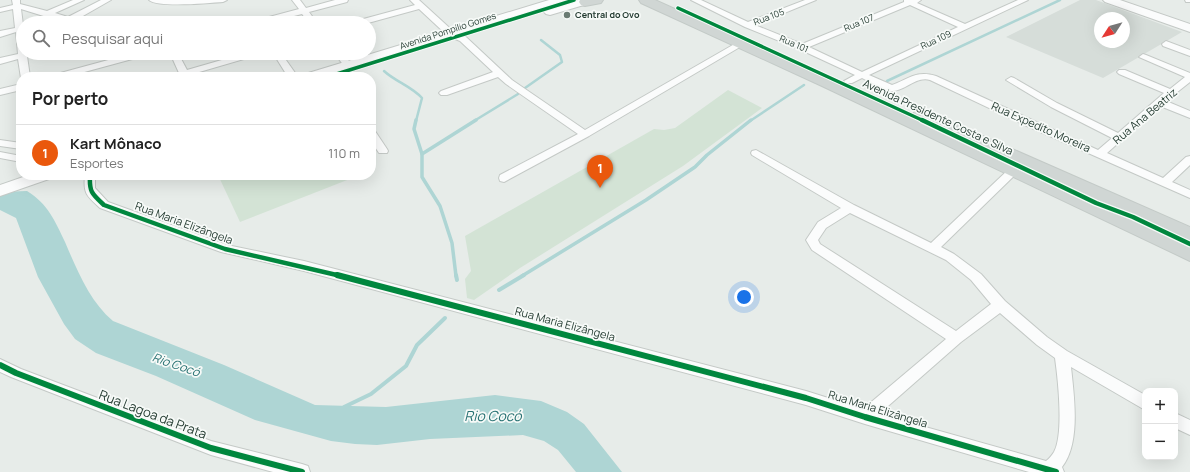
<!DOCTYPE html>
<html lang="pt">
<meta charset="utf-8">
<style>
body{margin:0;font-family:Manrope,sans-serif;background:#f2f2f2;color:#222}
.controls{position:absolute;right:12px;bottom:12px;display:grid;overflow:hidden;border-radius:8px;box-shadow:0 4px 16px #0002}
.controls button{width:36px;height:36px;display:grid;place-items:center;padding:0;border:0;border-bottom:1px solid #e0e0e0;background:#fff;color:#222;font:20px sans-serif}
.compass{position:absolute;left:1094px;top:12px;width:36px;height:36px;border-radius:50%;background:#fff;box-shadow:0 4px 16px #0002;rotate:234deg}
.you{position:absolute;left:744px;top:297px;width:14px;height:14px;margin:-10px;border:3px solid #fff;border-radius:50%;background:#1a73e8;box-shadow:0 0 0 6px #1a73e833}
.badge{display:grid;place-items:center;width:26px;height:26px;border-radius:50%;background:#ea580c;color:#fff;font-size:13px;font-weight:700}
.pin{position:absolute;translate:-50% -33px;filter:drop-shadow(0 1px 2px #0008)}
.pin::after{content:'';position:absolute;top:21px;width:14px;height:12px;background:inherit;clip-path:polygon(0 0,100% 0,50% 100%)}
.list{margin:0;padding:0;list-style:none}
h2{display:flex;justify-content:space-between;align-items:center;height:52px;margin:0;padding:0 16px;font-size:17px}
h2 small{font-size:13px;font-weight:400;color:#767676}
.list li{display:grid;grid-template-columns:26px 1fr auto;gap:12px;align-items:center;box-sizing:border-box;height:56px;padding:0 16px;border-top:1px solid #e0e0e0}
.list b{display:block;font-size:15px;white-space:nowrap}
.list p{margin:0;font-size:13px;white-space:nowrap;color:#767676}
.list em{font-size:13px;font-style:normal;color:#767676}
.icon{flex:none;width:22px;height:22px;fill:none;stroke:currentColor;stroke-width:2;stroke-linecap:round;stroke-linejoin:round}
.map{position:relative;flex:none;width:1190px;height:472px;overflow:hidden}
.search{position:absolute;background:#fff;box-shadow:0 4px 16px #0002;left:16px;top:16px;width:360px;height:44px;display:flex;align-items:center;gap:10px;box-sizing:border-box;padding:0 14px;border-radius:22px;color:#767676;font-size:15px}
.panel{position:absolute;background:#fff;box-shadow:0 4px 16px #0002;left:16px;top:72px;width:360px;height:108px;border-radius:16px}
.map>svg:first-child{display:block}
.built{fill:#d6ddd9;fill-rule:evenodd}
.green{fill:#d3e3d5}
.water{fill:#aed5d4}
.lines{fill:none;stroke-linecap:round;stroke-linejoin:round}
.stream-far2{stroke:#aed5d4;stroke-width:2.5}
.stream-far1{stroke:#aed5d4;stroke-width:3.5}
.stream{stroke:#aed5d4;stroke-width:4}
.street-casing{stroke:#c4c9c6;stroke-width:2}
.secondary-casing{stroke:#c4c9c6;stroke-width:2}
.primary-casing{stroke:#c3cac7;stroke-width:2}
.street{fill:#fbfcfc;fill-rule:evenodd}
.secondary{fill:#fbfcfc;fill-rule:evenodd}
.primary{fill:#d0d6d4;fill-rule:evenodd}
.cycleway-far2-casing{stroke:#f7faf8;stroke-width:5.5}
.cycleway-far1-casing{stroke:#f7faf8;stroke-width:7}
.cycleway-casing{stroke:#f7faf8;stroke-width:8}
.cycleway-far2{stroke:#00873e;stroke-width:3.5}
.cycleway-far1{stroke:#00873e;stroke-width:4.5}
.cycleway{stroke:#00873e;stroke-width:6}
.poi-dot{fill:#6a7b73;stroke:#f7faf8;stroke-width:1.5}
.labels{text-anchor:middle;stroke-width:3.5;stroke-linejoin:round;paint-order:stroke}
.far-poi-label{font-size:9px;font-weight:bold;fill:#273e34;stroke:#f7faf8;text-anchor:start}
.far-street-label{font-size:9px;fill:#273e34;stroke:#f7faf8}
.street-label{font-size:11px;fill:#273e34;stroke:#f7faf8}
.water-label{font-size:12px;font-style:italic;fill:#287273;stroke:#f7faf8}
.near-street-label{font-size:13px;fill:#273e34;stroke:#f7faf8}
.near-water-label{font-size:14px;font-style:italic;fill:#287273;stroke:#f7faf8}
</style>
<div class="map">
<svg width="1190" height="472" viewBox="0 0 1190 472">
<rect width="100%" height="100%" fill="#e7ece9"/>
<!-- built -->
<path class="built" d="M1080 0H1096L1182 32 1103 78 1006 37ZM1100 18H1124V42H1100Z"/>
<!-- green -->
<g class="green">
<polygon points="728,90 762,108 683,166 520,268 474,300 467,298 465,279 471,271 465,236 654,129 664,130 675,128"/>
<polygon points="218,175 360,175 240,222"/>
</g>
<!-- water -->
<path class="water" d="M27 191C48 204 55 221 65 242 77 270 90 302 113 321L224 365 315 405 386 407 495 395 541 401 567 412 584 424 622 472H576L558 450 544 441 523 435 430 439 377 445 355 444 331 441 255 420 156 376 96 353 75 339 64 324 38 277 16 218 0 210V192Z"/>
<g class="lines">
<!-- stream-far2 -->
<g class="stream-far2">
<path d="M384 71C396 82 411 86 422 98L416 121"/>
<polyline points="887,81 1060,0"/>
<polyline points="525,88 562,62 560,55 541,40"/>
<polyline points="474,121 518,94"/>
<polyline points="750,121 804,85"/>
</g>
<!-- stream-far1 -->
<g class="stream-far1">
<polyline points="416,120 414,129 422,154"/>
<polyline points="456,276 452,243 440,206 422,177 422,154 476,120"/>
<polyline points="522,276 646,200 695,167 707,155 751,120"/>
</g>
<!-- stream -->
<g class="stream">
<polyline points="456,275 457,280"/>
<polyline points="499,290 524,275"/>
<polyline points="344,407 371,394 406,366 417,345 445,318"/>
</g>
<defs>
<g id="street">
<polygon points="12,0 20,0 20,4 47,11 73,0 84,0 55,13 68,17 101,0 111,0 76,20 82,23 66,23 21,9 23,25 23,53 34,53 27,56 30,77 21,78 18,59 0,64 0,58 18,54 16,32 0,37 0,31 15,28 13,9 0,12 0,8 13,5"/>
<path d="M149 0H227L223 2C209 3 158 8 149 0Z"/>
<polygon points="292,0 300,0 306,8 335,0 348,0 347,2 309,12 317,23 309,23 302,14 266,23 253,23 254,21 299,9"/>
<polygon points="410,0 419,0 454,32 466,37 512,80 585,130 738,42 741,41 745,44 589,136 504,182 500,181 499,178 500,175 578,134 506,84 498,77 447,95 441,95 439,93 441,91 493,72 460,41 448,36 419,9 368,23 355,23 356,21 415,5"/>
<path d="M691 0H701L748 22 805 0H816L755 25 802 44 904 2V0H921L917 3 965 24 1018 0H1028L869 75 892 85C909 79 916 70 936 76L1098 150 1112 138 1051 107 1006 80 1011 77 1014 78 1057 103 1118 133 1164 93 1119 74 1117 72 1119 70H1125L1170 89 1185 77 1139 57 1143 54 1146 55 1190 73V82L1166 101 1190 111V118L1160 106 1107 153 1163 178 1186 157 1190 156V165L1172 182 1190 190V198L1027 126 930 80C915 76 905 92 891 91 882 90 871 82 862 78L852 83H846L844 81 855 75 799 49 745 27ZM910 5 958 27 862 72 809 47Z"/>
<polygon points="1185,0 1190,0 1190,2 1186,2"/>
<polygon points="1166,41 1190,50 1190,56 1163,46 1162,44"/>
<polygon points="134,53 148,53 147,55 66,77 51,77 53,75"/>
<polygon points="170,53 178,53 187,70 246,53 259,53 258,55 189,75 190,77 169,77 179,73"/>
<polygon points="273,53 281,53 298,77 288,77"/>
<polygon points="334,53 343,53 352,65 351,67 345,67"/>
<polygon points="21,84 21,90 0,95 0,89"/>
<polygon points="371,130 375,131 387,149 388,151 387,153 379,153 371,141"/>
<polygon points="0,140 21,143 21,149 0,146"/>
<path d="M756 150 854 205 931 243 1009 169H1017L1018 171 1017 173 941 247 954 254 981 274 1005 301 1047 337 1067 351 1145 395V410L1071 367C1074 396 1081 443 1062 467L1064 472H1029L865 424 806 405 304 271 221 252 100 208C87 196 83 194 85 175H95V188L108 202 227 245 304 261 806 391 863 409 946 339 812 250 806 240 818 222 841 208 752 155 751 153 752 151ZM850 213 946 260 971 280 991 304 956 331 820 244 818 240 826 228ZM1000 313 1037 345 1055 358C1058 379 1064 434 1054 452 1052 455 1049 459 1046 461L879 414 961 342Z"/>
<polygon points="0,152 21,156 21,162 0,158"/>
<polygon points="0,359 21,369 211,441 302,464 308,466 310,472 273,472 211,455 11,377 0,372"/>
<polygon points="1175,413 1190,420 1190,435 1175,428"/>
</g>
<g id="secondary">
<polygon points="549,0 567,0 565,2 324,77 304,77 305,74"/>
<polygon points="578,0 596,0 594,2 550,15 546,14 544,12 546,10"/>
<polygon points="1103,0 1120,0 1190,24 1190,32 1105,2"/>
<polygon points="29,175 52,175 49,179 0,196 0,185"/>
</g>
<g id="primary">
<polygon points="580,0 603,0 601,3 585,6 581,5 579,2"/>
<polygon points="639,0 655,0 832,80 1190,246 1190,261 822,86 641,3"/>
<polygon points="921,109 1190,227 1190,242 915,117 913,114 915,111"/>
</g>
</defs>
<!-- street casing -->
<use href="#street" class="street-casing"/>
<!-- secondary casing -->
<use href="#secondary" class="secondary-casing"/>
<!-- primary casing -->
<use href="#primary" class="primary-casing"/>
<!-- street -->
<use href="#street" class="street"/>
<!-- secondary -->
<use href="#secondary" class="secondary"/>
<!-- primary -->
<use href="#primary" class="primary"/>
<defs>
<g id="cycleway-far2">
<polyline points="678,8 924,121"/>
<polyline points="327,77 574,0"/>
</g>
<g id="cycleway-far1">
<polyline points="922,120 1096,203 1133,217 1190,244"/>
<path d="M90 175C89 192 92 194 104 205L225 249 341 276"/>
</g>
<g id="cycleway">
<polyline points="337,275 806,398 865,417 1056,472"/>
<polyline points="0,365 16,373 211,448 302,472"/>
</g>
</defs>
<!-- cycleway-far2 casing -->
<use href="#cycleway-far2" class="cycleway-far2-casing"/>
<!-- cycleway-far1 casing -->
<use href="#cycleway-far1" class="cycleway-far1-casing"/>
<!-- cycleway casing -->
<use href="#cycleway" class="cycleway-casing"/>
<!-- cycleway-far2 -->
<use href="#cycleway-far2" class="cycleway-far2"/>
<!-- cycleway-far1 -->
<use href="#cycleway-far1" class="cycleway-far1"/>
<!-- cycleway -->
<use href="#cycleway" class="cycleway"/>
</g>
<!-- markers -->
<circle class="poi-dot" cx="567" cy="15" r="4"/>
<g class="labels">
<!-- far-poi labels -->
<g class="far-poi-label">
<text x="575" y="18">Central do Ovo</text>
</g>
<!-- far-street labels -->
<g class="far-street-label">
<text transform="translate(769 17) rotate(-21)" y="3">Rua 105</text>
<text transform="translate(859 23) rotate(-22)" y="3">Rua 107</text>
<text transform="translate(448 31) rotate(-18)" y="3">Avenida Pompílio Gomes</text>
<text transform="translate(936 40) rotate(-25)" y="3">Rua 109</text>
<text transform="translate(794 44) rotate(23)" y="3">Rua 101</text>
</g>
<!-- street labels -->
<g class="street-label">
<text transform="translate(1145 116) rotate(-40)" y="4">Rua Ana Beatriz</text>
<text transform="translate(938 117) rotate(25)" y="4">Avenida Presidente Costa e Silva</text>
<text transform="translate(1041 127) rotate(24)" y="4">Rua Expedito Moreira</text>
<text transform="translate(184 223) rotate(20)" y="4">Rua Maria Elizângela</text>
<text transform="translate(565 324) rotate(15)" y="4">Rua Maria Elizângela</text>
<text transform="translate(878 409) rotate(17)" y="4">Rua Maria Elizângela</text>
</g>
<!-- water labels -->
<g class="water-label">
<text transform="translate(176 365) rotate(19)" y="4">Rio Cocó</text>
</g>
<!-- near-street labels -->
<g class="near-street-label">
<text transform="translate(153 414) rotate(21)" y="5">Rua Lagoa da Prata</text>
</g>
<!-- near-water labels -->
<g class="near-water-label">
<text x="493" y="421">Rio Cocó</text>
</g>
</g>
</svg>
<div class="controls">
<button>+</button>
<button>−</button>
</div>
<svg class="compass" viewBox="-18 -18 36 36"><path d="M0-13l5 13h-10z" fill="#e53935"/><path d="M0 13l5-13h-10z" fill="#767676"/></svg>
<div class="you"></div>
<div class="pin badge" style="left:600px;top:188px">1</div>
<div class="search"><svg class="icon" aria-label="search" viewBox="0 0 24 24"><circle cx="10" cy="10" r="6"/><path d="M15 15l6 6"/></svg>Pesquisar aqui</div>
<section class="panel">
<h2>Por perto<small></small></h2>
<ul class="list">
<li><span class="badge">1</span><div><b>Kart Mônaco</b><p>Esportes</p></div><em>110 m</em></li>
</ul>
</section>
</div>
